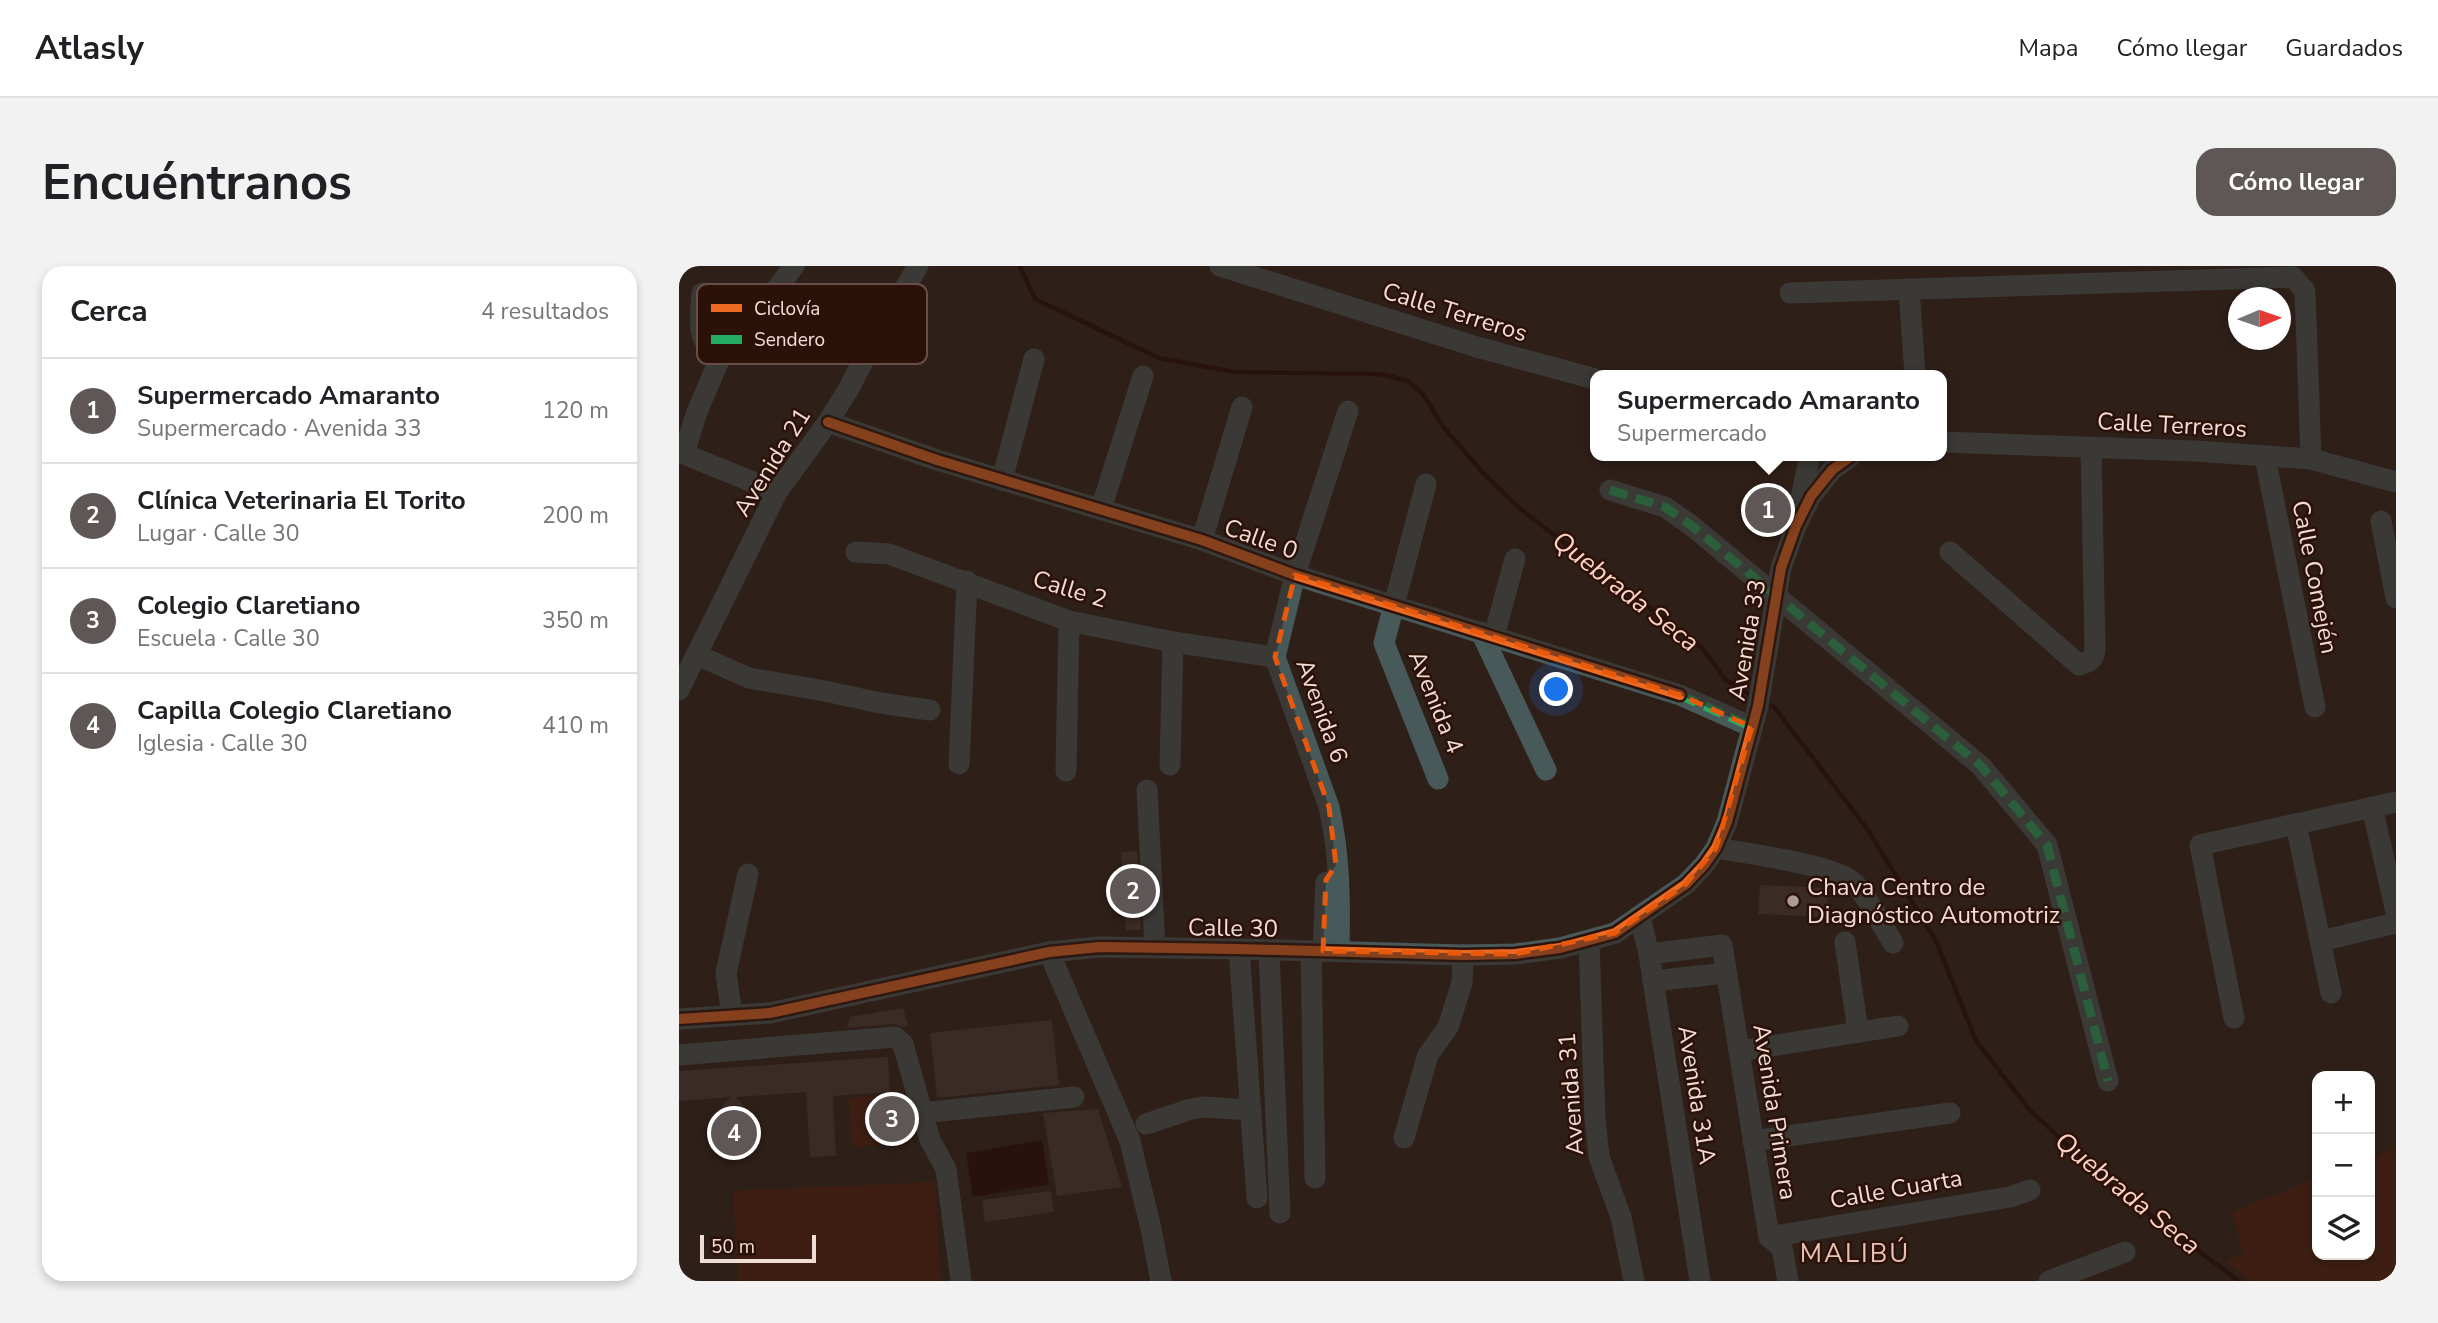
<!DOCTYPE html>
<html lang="es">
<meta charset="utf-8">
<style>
body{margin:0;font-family:"Nunito Sans",sans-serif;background:#f2f2f2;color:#202124}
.controls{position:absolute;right:21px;bottom:21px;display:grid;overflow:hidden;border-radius:14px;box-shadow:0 4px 10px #0003}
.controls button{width:63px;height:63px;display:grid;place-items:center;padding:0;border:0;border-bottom:2px solid #e0e0e0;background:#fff;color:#202124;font:35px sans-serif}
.compass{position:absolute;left:1549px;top:21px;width:63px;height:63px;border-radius:50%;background:#fff;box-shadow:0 4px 10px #0003;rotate:88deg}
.scale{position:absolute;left:21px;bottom:18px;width:116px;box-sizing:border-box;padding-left:7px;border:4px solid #f1ddd6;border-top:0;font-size:19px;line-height:24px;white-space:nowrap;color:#f1ddd6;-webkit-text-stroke:5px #2c1108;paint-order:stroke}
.you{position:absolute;left:878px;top:424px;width:24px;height:24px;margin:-18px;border:5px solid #fff;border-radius:50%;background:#1a73e8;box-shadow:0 0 0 10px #1a73e833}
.badge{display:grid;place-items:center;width:46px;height:46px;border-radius:50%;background:#5f5756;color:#fff;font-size:23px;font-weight:700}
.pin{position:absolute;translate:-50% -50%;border:4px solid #fff;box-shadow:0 2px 7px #0006}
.popup{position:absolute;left:911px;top:104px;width:357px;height:91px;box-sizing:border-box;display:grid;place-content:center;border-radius:14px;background:#fff;filter:drop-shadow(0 2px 5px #0005);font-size:23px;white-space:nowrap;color:#757577}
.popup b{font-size:26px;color:#202124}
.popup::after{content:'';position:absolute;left:50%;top:100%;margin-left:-14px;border:14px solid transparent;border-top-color:#fff}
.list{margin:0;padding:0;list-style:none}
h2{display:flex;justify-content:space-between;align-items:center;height:91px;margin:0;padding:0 28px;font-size:30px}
h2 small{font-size:23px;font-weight:400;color:#757577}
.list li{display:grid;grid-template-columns:46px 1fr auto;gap:21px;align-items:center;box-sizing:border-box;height:105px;padding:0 28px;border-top:2px solid #e0e0e0}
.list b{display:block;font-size:26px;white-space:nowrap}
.list p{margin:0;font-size:23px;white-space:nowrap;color:#757577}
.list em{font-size:23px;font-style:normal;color:#757577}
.icon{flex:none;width:38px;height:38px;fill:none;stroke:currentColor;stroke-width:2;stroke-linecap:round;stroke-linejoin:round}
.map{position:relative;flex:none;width:1717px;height:1015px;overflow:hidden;border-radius:21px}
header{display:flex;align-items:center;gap:42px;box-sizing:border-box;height:98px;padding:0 35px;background:#fff;border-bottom:2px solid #e0e0e0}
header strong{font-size:33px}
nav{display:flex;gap:38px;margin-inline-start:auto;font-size:24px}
.intro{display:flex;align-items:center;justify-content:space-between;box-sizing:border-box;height:168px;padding:0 42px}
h1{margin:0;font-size:49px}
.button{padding:18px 32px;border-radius:21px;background:#5f5756;color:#fff;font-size:24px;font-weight:700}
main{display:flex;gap:42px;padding:0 42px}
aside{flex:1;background:#fff;border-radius:21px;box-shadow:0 4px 10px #0003}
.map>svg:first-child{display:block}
.green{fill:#511e0a}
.water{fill:#1f0402}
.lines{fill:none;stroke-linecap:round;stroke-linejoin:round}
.stream{stroke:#1f0402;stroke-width:4.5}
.building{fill:#493b36}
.minor{stroke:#48595a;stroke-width:21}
.quiet{stroke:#26ab63;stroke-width:9;stroke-dasharray:18 9;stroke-linecap:butt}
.cycleway-casing{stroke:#2c1108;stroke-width:15}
.cycleway{stroke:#ed6a23;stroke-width:10}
.marked{fill:none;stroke:#e8590c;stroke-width:5;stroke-dasharray:14 9;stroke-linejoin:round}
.poi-dot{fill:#ad9a94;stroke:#2c1108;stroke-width:2.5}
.labels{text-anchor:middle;stroke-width:5;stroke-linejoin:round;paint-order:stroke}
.street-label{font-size:24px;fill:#f1ddd6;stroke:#2c1108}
.poi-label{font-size:24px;fill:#f1ddd6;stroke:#2c1108;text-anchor:start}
.water-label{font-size:26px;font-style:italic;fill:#fdd3c5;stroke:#2c1108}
.neighbourhood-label{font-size:26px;letter-spacing:2px;fill:#e8c1b4;stroke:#2c1108}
.key{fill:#2c1108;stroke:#674e46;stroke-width:2}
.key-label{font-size:19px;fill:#f1ddd6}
</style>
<header>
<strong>Atlasly</strong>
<nav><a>Mapa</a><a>Cómo llegar</a><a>Guardados</a></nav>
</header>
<div class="intro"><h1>Encuéntranos</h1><a class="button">Cómo llegar</a></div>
<main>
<aside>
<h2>Cerca<small>4 resultados</small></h2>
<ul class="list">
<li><span class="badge">1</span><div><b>Supermercado Amaranto</b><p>Supermercado · Avenida 33</p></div><em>120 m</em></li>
<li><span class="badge">2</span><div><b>Clínica Veterinaria El Torito</b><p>Lugar · Calle 30</p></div><em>200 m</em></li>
<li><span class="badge">3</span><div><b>Colegio Claretiano</b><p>Escuela · Calle 30</p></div><em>350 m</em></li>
<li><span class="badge">4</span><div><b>Capilla Colegio Claretiano</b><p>Iglesia · Calle 30</p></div><em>410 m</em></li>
</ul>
</aside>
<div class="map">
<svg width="1717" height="1015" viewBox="0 0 1717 1015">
<rect width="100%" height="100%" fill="#2f1f19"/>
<!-- green -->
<g class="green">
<polygon points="229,828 233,876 174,881 170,832"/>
<polygon points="1713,883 1717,895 1717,1015 1572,1015 1546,995 1564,988 1554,946 1638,912 1638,989 1691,989 1691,892"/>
<polygon points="256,916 261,1015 59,1015 54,925"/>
</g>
<!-- water -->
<polygon class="water" points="363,874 370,918 294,931 287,887"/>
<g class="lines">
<!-- stream -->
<g class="stream">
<polyline points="341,0 356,33 480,92 556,106 701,108 729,115 744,128 762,158 804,207 840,242 1022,381 1047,414 1073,430"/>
<polyline points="1087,437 1095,441 1189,564 1257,675 1297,775 1350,843 1426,915 1560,1015"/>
</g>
</g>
<!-- building -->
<g class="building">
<polygon points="1073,222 1108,234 1108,248 1101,265 1063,253"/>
<polygon points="458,585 462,664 447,664 442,586"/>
<polygon points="1081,619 1149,622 1148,651 1079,648"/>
<polygon points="224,742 229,759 224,761 215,758 168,762 171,751"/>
<polygon points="373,754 380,819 258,832 251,767"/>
<polygon points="209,791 211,826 154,830 157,890 131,891 127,826 57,831 79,857 80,878 66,892 42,892 30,882 30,853 52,831 0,835 0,805"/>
<polygon points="419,843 443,921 378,930 364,847"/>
<polygon points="372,925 375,946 306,956 303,934"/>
</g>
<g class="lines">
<!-- minor -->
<g class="minor">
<polyline points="541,0 798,81 916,113"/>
<polyline points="1230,23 1236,109"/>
<path d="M23 27C21 54 16 74 41 92"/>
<polyline points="1111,27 1614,11 1626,25 1632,193"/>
<polyline points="149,156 258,194 523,274 616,309 1001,429 1073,461"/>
<polyline points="1262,176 1516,185 1632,193 1717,216"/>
<polyline points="0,186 98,226"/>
<polyline points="5,187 18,146 41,92 64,67 115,0"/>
<polyline points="1586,191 1636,441"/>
<polyline points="323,214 355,93"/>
<polyline points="747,218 705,377 759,513"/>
<polyline points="931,224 986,241 1013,260 1302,500 1368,579 1429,815"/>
<polyline points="1120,242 1130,194 1129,190"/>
<polyline points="422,243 464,110"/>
<polyline points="1702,255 1717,332"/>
<polyline points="523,274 563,141"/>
<polyline points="177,286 210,288 390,355 494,376 596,391"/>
<path d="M1271 286 1400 399C1410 396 1415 394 1416 383L1412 181"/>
<polyline points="802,366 867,504"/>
<polyline points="815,370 836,293"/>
<polyline points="18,389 70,412 146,425 201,437 251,444"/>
<polyline points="0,424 98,226 149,156 169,124 200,65 239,0"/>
<polyline points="280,498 288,315"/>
<polyline points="491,499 494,376"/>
<polyline points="387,505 390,355"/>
<polyline points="468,524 476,682"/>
<polyline points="1693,541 1717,646"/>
<polyline points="1617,558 1652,727"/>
<path d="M1037 582C1065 587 1158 599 1175 617 1187 628 1204 661 1214 677"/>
<polyline points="961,651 970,688 1021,1015"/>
<polyline points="910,675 916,853 920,891 942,951 955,1015"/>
<polyline points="1642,675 1717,657"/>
<polyline points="1166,676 1179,766"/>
<polyline points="560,683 578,932"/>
<polyline points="590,684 601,947"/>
<polyline points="632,685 636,912"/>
<polyline points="644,685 647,616"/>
<polyline points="370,686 451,875 472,963 482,1015"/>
<path d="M660 686C661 637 661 589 650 541L596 391 616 309 669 145"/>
<polyline points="970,688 1043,679 1090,971 1103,982 1109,1015"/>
<polyline points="974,715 1047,707"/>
<polyline points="53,750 47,707 69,608"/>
<polyline points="1555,752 1521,579 1717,536"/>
<polyline points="0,753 91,747 370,686 421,681 560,683 784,689 836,688 881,682 936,667 1007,618 1025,599 1037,582 1048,556 1079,440 1102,302 1117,260 1132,230 1153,204 1171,191"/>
<polyline points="1060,785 1219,760"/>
<polyline points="0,789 216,771 224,778 251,874 267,903 282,1015"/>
<polyline points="243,847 395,831"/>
<polyline points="467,858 512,843 524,841 572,844"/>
<polyline points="725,872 749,789 769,761 783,717 784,689"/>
<polyline points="1074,875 1271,847"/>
<polyline points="1090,971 1331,931 1351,924"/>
<polyline points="1370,1015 1446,986"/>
</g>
<!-- quiet -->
<g class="quiet">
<polyline points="931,224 986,241 1013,260 1302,500 1368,579 1429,815"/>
<polyline points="1001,429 1073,461"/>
</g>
<defs>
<g id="cycleway">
<polyline points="149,156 258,194 523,274 616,309 1001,429"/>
<polyline points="0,753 91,747 370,686 421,681 560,683 784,689 836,688 881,682 936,667 1007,618 1025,599 1037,582 1048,556 1079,440 1102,302 1117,260 1132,230 1153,204 1171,191"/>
</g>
</defs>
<!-- cycleway casing -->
<use href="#cycleway" class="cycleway-casing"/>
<!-- cycleway -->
<use href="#cycleway" class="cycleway"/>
</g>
<!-- marked area -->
<path d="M0 0H1717V1015H0ZM616 309 1001 429 1073 461 1037 582 1007 618 936 667 836 688 644 685 647 614 657 599 650 541 596 391Z" fill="#2f1f19" fill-opacity=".55" fill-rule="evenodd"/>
<path class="marked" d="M616 309 1001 429 1073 461 1037 582 1007 618 936 667 836 688 644 685 647 614 657 599 650 541 596 391Z"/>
<!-- markers -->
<circle class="poi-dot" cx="1114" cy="635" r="7"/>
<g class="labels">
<!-- street labels -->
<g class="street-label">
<text transform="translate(776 46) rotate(17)" y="8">Calle Terreros</text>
<text transform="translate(1493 159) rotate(3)" y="8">Calle Terreros</text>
<text transform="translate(93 196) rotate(-58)" y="8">Avenida 21</text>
<text transform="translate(582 273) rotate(20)" y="8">Calle 0</text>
<text transform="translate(1636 311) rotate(79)" y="8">Calle Comején</text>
<text transform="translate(391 323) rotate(17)" y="8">Calle 2</text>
<text transform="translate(1068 374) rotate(-80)" y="8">Avenida 33</text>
<text transform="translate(757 436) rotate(68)" y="8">Avenida 4</text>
<text transform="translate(643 445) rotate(70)" y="8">Avenida 6</text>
<text transform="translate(554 662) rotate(1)" y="8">Calle 30</text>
<text transform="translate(892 828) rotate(-94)" y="8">Avenida 31</text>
<text transform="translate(1018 829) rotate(81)" y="8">Avenida 31A</text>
<text transform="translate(1096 846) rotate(81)" y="8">Avenida Primera</text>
<text transform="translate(1217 923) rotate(-10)" y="8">Calle Cuarta</text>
</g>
<!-- poi labels -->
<g class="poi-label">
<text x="1128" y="629">Chava Centro de<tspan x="1128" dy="28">Diagnóstico Automotriz</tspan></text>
</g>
<!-- water labels -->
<g class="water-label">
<text transform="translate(947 325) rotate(38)" y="9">Quebrada Seca</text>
<text transform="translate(1449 927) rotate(39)" y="9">Quebrada Seca</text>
</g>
<!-- neighbourhood labels -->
<g class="neighbourhood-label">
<text x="1176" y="996">MALIBÚ</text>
</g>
</g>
<!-- legend -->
<rect x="18" y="18" width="230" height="80" rx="10" class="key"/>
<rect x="32" y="38" width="31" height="8" fill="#ed6a23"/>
<rect x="32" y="69" width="31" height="9" fill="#26ab63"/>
<g class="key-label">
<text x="75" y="49">Ciclovía</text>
<text x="75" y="80">Sendero</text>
</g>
</svg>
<div class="controls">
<button>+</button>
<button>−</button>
<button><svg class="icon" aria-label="layers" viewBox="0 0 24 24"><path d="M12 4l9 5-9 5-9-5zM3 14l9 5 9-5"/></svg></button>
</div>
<svg class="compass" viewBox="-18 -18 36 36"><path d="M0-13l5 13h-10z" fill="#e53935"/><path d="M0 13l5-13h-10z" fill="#757577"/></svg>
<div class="scale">50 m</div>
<div class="you"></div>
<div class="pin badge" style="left:1089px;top:244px">1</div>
<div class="popup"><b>Supermercado Amaranto</b>Supermercado</div>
<div class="pin badge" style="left:454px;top:625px">2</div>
<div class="pin badge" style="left:213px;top:853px">3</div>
<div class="pin badge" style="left:55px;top:867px">4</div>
</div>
</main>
